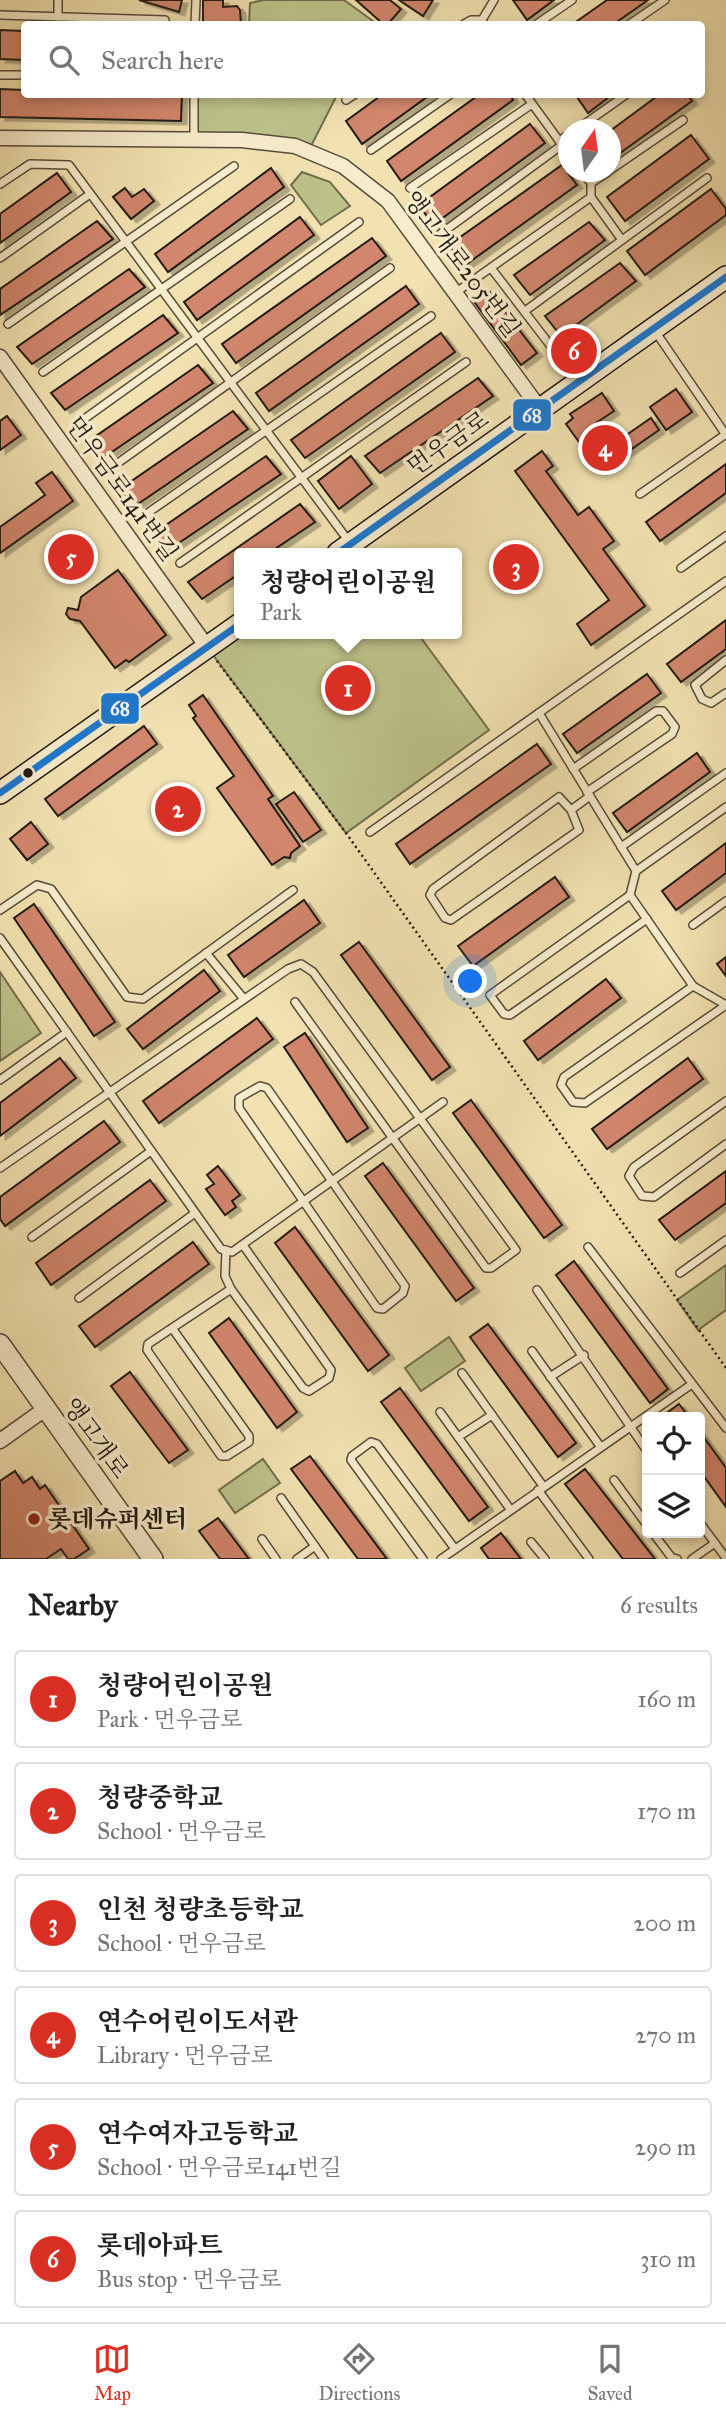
<!DOCTYPE html>
<meta charset="utf-8">
<style>
body{margin:0;font-family:"IM FELL Great Primer","Noto Serif KR",serif;background:#f2f2f2;color:#202124}
.controls{position:absolute;right:21px;bottom:21px;display:grid;overflow:hidden;border-radius:7px;box-shadow:0 4px 10px #0003}
.controls button{width:63px;height:63px;display:grid;place-items:center;padding:0;border:0;border-bottom:2px solid #e0e0e0;background:#fff;color:#202124;font:35px sans-serif}
.compass{position:absolute;left:558px;top:119px;width:63px;height:63px;border-radius:50%;background:#fff;box-shadow:0 4px 10px #0003;rotate:14deg}
.you{position:absolute;left:471px;top:982px;width:24px;height:24px;margin:-18px;border:5px solid #fff;border-radius:50%;background:#1a73e8;box-shadow:0 0 0 10px #1a73e833}
.badge{display:grid;place-items:center;width:46px;height:46px;border-radius:50%;background:#d93025;color:#fff;font-size:23px;font-weight:700}
.pin{position:absolute;translate:-50% -50%;border:4px solid #fff;box-shadow:0 2px 7px #0006}
.popup{position:absolute;left:234px;top:548px;width:228px;height:91px;box-sizing:border-box;display:grid;place-content:center;border-radius:7px;background:#fff;filter:drop-shadow(0 2px 5px #0005);font-size:23px;white-space:nowrap;color:#757577}
.popup b{font-size:26px;color:#202124}
.popup::after{content:'';position:absolute;left:50%;top:100%;margin-left:-14px;border:14px solid transparent;border-top-color:#fff}
.list{margin:0;padding:0;list-style:none}
h2{display:flex;justify-content:space-between;align-items:center;height:91px;margin:0;padding:0 28px;font-size:30px}
h2 small{font-size:23px;font-weight:400;color:#757577}
.list li{display:grid;grid-template-columns:46px 1fr auto;gap:21px;align-items:center;box-sizing:border-box;height:98px;margin:0 14px 14px;padding:0 14px;border:2px solid #e0e0e0;border-radius:7px}
.list b{display:block;font-size:26px;white-space:nowrap}
.list p{margin:0;font-size:23px;white-space:nowrap;color:#757577}
.list em{font-size:23px;font-style:normal;color:#757577}
.icon{flex:none;width:38px;height:38px;fill:none;stroke:currentColor;stroke-width:2;stroke-linecap:round;stroke-linejoin:round}
.map{position:relative;flex:none;width:726px;height:1559px;overflow:hidden}
.search{position:absolute;background:#fff;box-shadow:0 4px 10px #0003;left:21px;right:21px;top:21px;height:77px;display:flex;align-items:center;gap:18px;box-sizing:border-box;padding:0 24px;border-radius:7px;color:#757577;font-size:26px}
.sheet{height:763px;background:#fff}
nav{display:flex;justify-content:space-around;align-items:center;box-sizing:border-box;height:98px;border-top:2px solid #e0e0e0;background:#fff;font-size:19px;color:#757577}
nav a{display:grid;justify-items:center;gap:4px}
nav .on{color:#d93025}
.map>svg:first-child{display:block}
.green{fill:#bdc28a;stroke:#706e4e;stroke-width:2}
.building{fill:#d2866d;stroke:#221a12;stroke-width:2;filter:url(#shadow)}
.lines{fill:none;stroke-linecap:round;stroke-linejoin:round}
.service-casing{stroke:#564c3a;stroke-width:10}
.minor-casing{stroke:#564c3a;stroke-width:17}
.tertiary-casing{stroke:#564c3a;stroke-width:22}
.secondary-casing{stroke:#221a12;stroke-width:24}
.path{stroke:#221a12;stroke-width:2.5;stroke-dasharray:2 3.5;stroke-linecap:butt}
.service{stroke:#f7eccc;stroke-width:7}
.minor{stroke:#f7eccc;stroke-width:14}
.tertiary{stroke:#f7eccc;stroke-width:19}
.secondary{stroke:#f7eccc;stroke-width:21}
.bus-1-casing{stroke:#f7eccc;stroke-width:12}
.bus-1{stroke:#1c78cf;stroke-width:7}
.bus-dot{fill:#221a12;stroke:#f7eccc;stroke-width:2.5}
.poi-dot{fill:#8f2418;stroke:#f7eccc;stroke-width:2.5}
.labels{text-anchor:middle;stroke-width:7;stroke-linejoin:round;paint-order:stroke}
.street-label{font-size:24px;fill:#221a12;stroke:#f7eccc}
.poi-label{font-size:24px;font-weight:bold;fill:#221a12;stroke:#f7eccc;text-anchor:start}
.line-badge{stroke:#f7eccc;stroke-width:2.5}
.badge-label{font-size:19px;text-anchor:middle;font-weight:bold;fill:#fff}
</style>
<div class="map">
<svg width="726" height="1559" viewBox="0 0 726 1559">
<defs>
<filter id="shadow"><feDropShadow dx="5.5" dy="3.5" stdDeviation="0" flood-color="#0004"/></filter>
</defs>
<rect width="100%" height="100%" fill="#f2e2b1"/>
<filter id="stains"><feTurbulence type="fractalNoise" baseFrequency=".00286" numOctaves="4"/><feColorMatrix values="0 0 0 0 .2 0 0 0 0 .09 0 0 0 0 .02 0 0 0 .5 -.17"/></filter>
<radialGradient id="worn" r=".72"><stop offset=".6" stop-color="#630" stop-opacity="0"/><stop offset="1" stop-color="#630" stop-opacity=".3"/></radialGradient>
<!-- green -->
<g class="green">
<polygon points="264,0 344,0 377,24 249,24 250,3"/>
<polygon points="194,95 337,95 308,152 194,140"/>
<polygon points="302,172 330,182 350,206 321,225 291,185"/>
<polygon points="240,634 418,634 489,730 346,833 207,647"/>
<polygon points="0,972 41,1033 0,1061"/>
<polygon points="726,1265 726,1310 698,1330 677,1300"/>
<polygon points="449,1337 465,1361 421,1391 405,1368"/>
<polygon points="263,1459 280,1483 235,1513 219,1490"/>
</g>
<!-- building -->
<g class="building">
<polygon points="139,0 182,0 179,12"/>
<polygon points="203,0 223,0 223,7 237,6 240,10 241,24 203,24"/>
<polygon points="356,0 390,0 401,9 388,24 383,24"/>
<polygon points="399,0 433,0 423,16"/>
<polygon points="513,0 554,0 527,20"/>
<polygon points="607,0 648,0 614,24 573,24"/>
<polygon points="0,30 24,31 24,60 0,59"/>
<polygon points="0,89 24,90 24,94 182,94 181,121 0,117"/>
<polygon points="383,94 431,94 362,144 346,121"/>
<polygon points="480,94 510,94 513,100 401,181 387,161"/>
<polygon points="575,94 613,94 588,113"/>
<polygon points="660,94 687,94 692,101 616,156 610,148 610,131"/>
<polygon points="530,124 545,143 433,225 419,205"/>
<polygon points="691,135 709,159 625,221 607,197"/>
<polygon points="562,165 577,185 464,266 449,245"/>
<polygon points="271,168 284,187 168,272 155,254"/>
<polygon points="57,173 71,192 0,243 0,214"/>
<polygon points="125,188 132,197 144,189 154,201 131,219 113,197"/>
<polygon points="711,189 726,209 726,215 645,275 627,251"/>
<polygon points="300,217 314,235 197,320 184,302"/>
<polygon points="97,221 113,239 0,315 0,289"/>
<polygon points="589,222 605,240 530,295 514,275"/>
<polygon points="372,238 386,256 236,363 222,344"/>
<polygon points="620,263 636,281 561,336 545,316"/>
<polygon points="129,269 145,287 32,364 17,347"/>
<polygon points="406,286 419,304 269,411 256,393"/>
<polygon points="490,292 537,353 521,365 475,303"/>
<polygon points="163,315 178,333 65,410 51,393"/>
<polygon points="441,333 455,352 305,458 291,440"/>
<polygon points="198,365 213,383 100,460 86,443"/>
<polygon points="478,378 493,396 380,473 365,456"/>
<polygon points="676,389 692,412 666,430 650,407"/>
<polygon points="602,393 614,411 596,423 605,437 619,428 625,436 651,418 659,430 600,471 566,424 573,418 570,414"/>
<polygon points="233,411 248,429 135,506 120,489"/>
<polygon points="7,416 21,435 0,450 0,421"/>
<polygon points="542,451 553,466 546,471 578,515 589,507 614,541 603,549 645,606 591,645 577,624 609,600 515,471"/>
<polygon points="266,456 281,474 167,551 153,534"/>
<polygon points="351,456 372,484 339,509 318,481"/>
<polygon points="726,464 726,493 660,541 646,522"/>
<polygon points="52,472 73,501 0,553 0,527 45,495 36,483"/>
<polygon points="300,504 315,522 269,553 240,553 240,573 202,599 188,582"/>
<polygon points="118,570 166,635 129,662 126,660 115,668 80,621 70,619 66,614 68,608 78,610 81,597"/>
<polygon points="726,620 726,649 681,682 667,664"/>
<polygon points="647,674 661,693 577,753 563,734"/>
<polygon points="203,695 273,796 268,799 300,846 291,853 290,858 284,857 272,865 217,788 234,776 193,718 196,716 189,705"/>
<polygon points="144,726 157,744 58,816 45,799"/>
<polygon points="537,744 551,764 410,864 396,844"/>
<polygon points="697,753 710,772 627,832 613,813"/>
<polygon points="294,792 321,830 303,842 276,804"/>
<polygon points="31,822 48,844 27,860 10,839"/>
<polygon points="726,843 726,873 676,910 662,891"/>
<polygon points="555,877 569,897 473,966 458,946"/>
<polygon points="304,900 320,923 244,977 228,955"/>
<polygon points="34,904 115,1022 94,1036 14,918"/>
<polygon points="359,942 450,1067 432,1080 341,955"/>
<polygon points="726,957 726,976 717,964"/>
<polygon points="204,970 220,991 143,1049 127,1029"/>
<polygon points="606,979 621,998 538,1060 524,1041"/>
<polygon points="257,1018 273,1039 159,1123 143,1101"/>
<polygon points="305,1033 368,1128 347,1142 284,1047"/>
<polygon points="60,1058 76,1078 0,1136 0,1103"/>
<polygon points="688,1058 703,1079 607,1149 592,1129"/>
<polygon points="471,1100 562,1225 544,1238 453,1113"/>
<polygon points="104,1121 120,1142 5,1226 0,1219 0,1197"/>
<polygon points="383,1163 474,1288 456,1301 365,1176"/>
<polygon points="218,1166 240,1195 232,1201 236,1207 225,1215 206,1189 214,1184 207,1175"/>
<polygon points="726,1171 726,1203 675,1240 659,1220"/>
<polygon points="150,1180 166,1201 51,1285 36,1263"/>
<polygon points="295,1227 389,1355 368,1371 275,1243"/>
<polygon points="193,1242 209,1264 95,1347 79,1326"/>
<polygon points="574,1261 668,1389 650,1403 556,1275"/>
<polygon points="229,1318 297,1412 277,1428 209,1333"/>
<polygon points="488,1324 576,1443 558,1457 470,1337"/>
<polygon points="130,1372 188,1450 169,1463 111,1386"/>
<polygon points="400,1388 488,1507 469,1521 381,1402"/>
<polygon points="679,1404 689,1417 661,1417"/>
<polygon points="700,1432 726,1468 726,1507 700,1471"/>
<polygon points="310,1456 387,1559 358,1559 291,1469"/>
<polygon points="585,1469 655,1559 623,1559 565,1484"/>
<polygon points="15,1471 23,1483 32,1477 40,1489 45,1485 89,1549 74,1559 68,1559 61,1549 46,1559 0,1559 0,1481"/>
<polygon points="218,1518 249,1559 220,1559 199,1531"/>
<polygon points="501,1533 521,1559 489,1559 481,1548"/>
</g>
<g class="lines">
<defs>
<g id="service">
<polyline points="58,0 58,17"/>
<polyline points="0,15 165,20"/>
<polyline points="482,20 494,0"/>
<polyline points="195,24 196,0"/>
<polyline points="464,24 471,20 482,20 484,24"/>
<polyline points="537,24 572,0"/>
<polyline points="630,24 665,0"/>
<polyline points="0,75 24,75"/>
<polyline points="525,94 568,153"/>
<polyline points="346,100 355,94"/>
<polyline points="576,130 627,94"/>
<polyline points="194,139 194,94"/>
<polyline points="559,141 568,135"/>
<polyline points="371,150 451,94"/>
<polyline points="610,170 683,120"/>
<polyline points="582,172 591,183 591,197 622,240"/>
<polyline points="591,183 608,172"/>
<polyline points="0,184 30,164 69,165 350,543"/>
<polyline points="410,188 532,104"/>
<polyline points="439,235 562,145"/>
<polyline points="0,258 90,194"/>
<polyline points="491,268 550,345"/>
<polyline points="455,293 591,197"/>
<polyline points="525,311 707,178"/>
<polyline points="8,324 234,166"/>
<polyline points="655,331 726,435"/>
<polyline points="43,372 290,199"/>
<polyline points="80,422 359,222"/>
<polyline points="111,468 390,268"/>
<polyline points="640,494 726,434"/>
<polyline points="149,512 431,316"/>
<polyline points="180,563 466,362"/>
<polyline points="681,568 726,536"/>
<polyline points="726,660 695,685 702,699 711,703 726,693"/>
<polyline points="539,713 636,871 630,895 693,986 726,1005"/>
<polyline points="573,769 656,711 663,711 675,727 672,734 587,792"/>
<polyline points="571,810 579,830 451,920 445,918 430,895 433,889 559,797 571,810 590,796"/>
<polyline points="370,832 726,581"/>
<polyline points="621,847 726,773"/>
<polyline points="636,871 726,807"/>
<polyline points="630,895 490,995 504,1014 510,1015 647,919"/>
<polyline points="0,910 37,885 51,889 127,997 143,999 293,890"/>
<polyline points="693,925 726,901"/>
<polyline points="0,938 221,1249 232,1252 443,1102"/>
<polyline points="206,953 244,999"/>
<polyline points="693,986 564,1077 561,1085 573,1102 585,1103 726,1005"/>
<polyline points="0,1080 67,1032"/>
<polygon points="260,1086 267,1088 405,1286 403,1293 383,1309 377,1308 239,1108 239,1098"/>
<polyline points="726,1101 634,1167 629,1176 642,1196 654,1197 726,1144"/>
<polyline points="0,1168 288,969 301,964 313,972 516,1250 491,1268 486,1268 295,1002"/>
<polyline points="32,1237 151,1151"/>
<polyline points="588,1247 726,1428"/>
<polyline points="226,1250 225,1276 231,1289 303,1388 309,1391 329,1378 331,1370 243,1245"/>
<polyline points="680,1273 726,1240"/>
<polyline points="537,1290 647,1451"/>
<polyline points="79,1298 195,1213"/>
<polyline points="172,1328 249,1436 249,1442 227,1456 221,1456 147,1350 148,1344 231,1289"/>
<polyline points="532,1351 600,1446"/>
<polyline points="462,1373 543,1486"/>
<polyline points="550,1377 584,1355"/>
<polyline points="440,1412 510,1509"/>
<polyline points="458,1437 492,1415"/>
<polyline points="614,1480 647,1525"/>
<polyline points="538,1490 589,1559"/>
<polyline points="281,1498 324,1559"/>
<polyline points="700,1523 726,1558"/>
<polyline points="653,1533 672,1558 677,1559"/>
<polyline points="262,1539 276,1559"/>
<polyline points="531,1542 545,1559"/>
<polyline points="297,1559 315,1546"/>
<polyline points="423,1559 351,1460 352,1456 371,1442 377,1444 455,1549"/>
<polyline points="441,1559 692,1384"/>
<polyline points="692,1559 715,1543"/>
</g>
<g id="minor">
<polyline points="0,138 242,140 295,146 343,166 388,201 540,409"/>
<polyline points="0,357 207,647"/>
<polyline points="0,1441 45,1409"/>
</g>
<polyline id="tertiary" points="0,1344 153,1559"/>
<g id="secondary">
<polyline points="338,553 726,277"/>
<polyline points="0,793 240,624"/>
</g>
</defs>
<!-- service casing -->
<use href="#service" class="service-casing"/>
<!-- minor casing -->
<use href="#minor" class="minor-casing"/>
<!-- tertiary casing -->
<use href="#tertiary" class="tertiary-casing"/>
<!-- secondary casing -->
<use href="#secondary" class="secondary-casing"/>
<!-- path -->
<polyline class="path" points="217,661 346,833 726,1368"/>
<!-- service -->
<use href="#service" class="service"/>
<!-- minor -->
<use href="#minor" class="minor"/>
<!-- tertiary -->
<use href="#tertiary" class="tertiary"/>
<!-- secondary -->
<use href="#secondary" class="secondary"/>
<defs>
<g id="bus-1">
<polyline points="338,553 726,277"/>
<polyline points="0,793 240,624"/>
</g>
</defs>
<!-- bus-1 casing -->
<use href="#bus-1" class="bus-1-casing"/>
<!-- bus-1 -->
<use href="#bus-1" class="bus-1"/>
</g>
<!-- markers -->
<circle class="bus-dot" cx="28" cy="773" r="6"/>
<circle class="poi-dot" cx="34" cy="1519" r="7"/>
<g class="labels">
<!-- street labels -->
<g class="street-label">
<text transform="translate(462 264) rotate(53)" y="8">앵고개로205번길</text>
<text transform="translate(448 443) rotate(-35)" y="8">먼우금로</text>
<text transform="translate(122 489) rotate(54)" y="8">먼우금로141번길</text>
<text transform="translate(96 1438) rotate(54)" y="8">앵고개로</text>
</g>
<!-- poi labels -->
<g class="poi-label">
<text x="48" y="1527">롯데슈퍼센터</text>
</g>
</g>
<g class="line-badge">
<rect x="512" y="398" width="40" height="34" rx="7" fill="#1c78cf"/>
<rect x="100" y="692" width="40" height="33" rx="7" fill="#1c78cf"/>
</g>
<g class="badge-label">
<text x="532" y="422">68</text>
<text x="120" y="715">68</text>
</g>
<rect width="100%" height="100%" filter="url(#stains)"/>
<rect width="100%" height="100%" fill="url(#worn)"/>
</svg>
<div class="controls">
<button><svg class="icon" aria-label="locate" viewBox="0 0 24 24"><circle cx="12" cy="12" r="6"/><path d="M12 2v4M12 18v4M2 12h4M18 12h4"/></svg></button>
<button><svg class="icon" aria-label="layers" viewBox="0 0 24 24"><path d="M12 4l9 5-9 5-9-5zM3 14l9 5 9-5"/></svg></button>
</div>
<svg class="compass" viewBox="-18 -18 36 36"><path d="M0-13l5 13h-10z" fill="#e53935"/><path d="M0 13l5-13h-10z" fill="#757577"/></svg>
<div class="you"></div>
<div class="pin badge" style="left:348px;top:688px">1</div>
<div class="popup"><b>청량어린이공원</b>Park</div>
<div class="pin badge" style="left:178px;top:809px">2</div>
<div class="pin badge" style="left:516px;top:567px">3</div>
<div class="pin badge" style="left:605px;top:448px">4</div>
<div class="pin badge" style="left:71px;top:557px">5</div>
<div class="pin badge" style="left:574px;top:351px">6</div>
<div class="search"><svg class="icon" aria-label="search" viewBox="0 0 24 24"><circle cx="10" cy="10" r="6"/><path d="M15 15l6 6"/></svg>Search here</div>
</div>
<section class="sheet">
<h2>Nearby<small>6 results</small></h2>
<ul class="list">
<li><span class="badge">1</span><div><b>청량어린이공원</b><p>Park · 먼우금로</p></div><em>160 m</em></li>
<li><span class="badge">2</span><div><b>청량중학교</b><p>School · 먼우금로</p></div><em>170 m</em></li>
<li><span class="badge">3</span><div><b>인천 청량초등학교</b><p>School · 먼우금로</p></div><em>200 m</em></li>
<li><span class="badge">4</span><div><b>연수어린이도서관</b><p>Library · 먼우금로</p></div><em>270 m</em></li>
<li><span class="badge">5</span><div><b>연수여자고등학교</b><p>School · 먼우금로141번길</p></div><em>290 m</em></li>
<li><span class="badge">6</span><div><b>롯데아파트</b><p>Bus stop · 먼우금로</p></div><em>310 m</em></li>
</ul>
</section>
<nav>
<a class="on"><svg class="icon" aria-label="map" viewBox="0 0 24 24"><path d="M3 6l6-2 6 2 6-2v14l-6 2-6-2-6 2zM9 4v14M15 6v14"/></svg>Map</a>
<a><svg class="icon" aria-label="directions" viewBox="0 0 24 24"><path d="M12 3l9 9-9 9-9-9zM9 14v-3h6M13 9l2 2-2 2"/></svg>Directions</a>
<a><svg class="icon" aria-label="saved" viewBox="0 0 24 24"><path d="M7 4h10v16l-5-4-5 4z"/></svg>Saved</a>
</nav>
